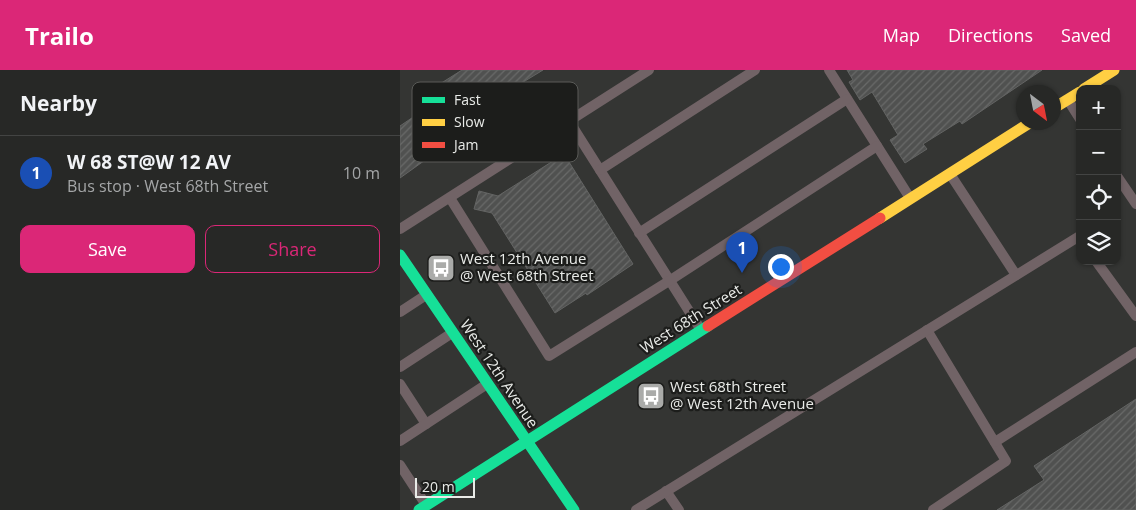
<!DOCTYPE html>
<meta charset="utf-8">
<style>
body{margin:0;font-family:"Open Sans",sans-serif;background:#333432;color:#f1f3f6}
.controls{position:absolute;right:15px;top:15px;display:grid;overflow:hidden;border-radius:10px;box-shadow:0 1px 4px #0004}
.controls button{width:45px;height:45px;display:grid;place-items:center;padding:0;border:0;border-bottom:1px solid #434443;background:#272826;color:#f1f3f6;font:25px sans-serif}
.compass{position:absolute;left:616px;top:15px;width:45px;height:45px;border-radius:50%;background:#272826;box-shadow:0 1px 4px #0004;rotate:148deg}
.scale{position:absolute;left:15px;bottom:12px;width:60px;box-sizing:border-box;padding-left:5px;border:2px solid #e9ebe8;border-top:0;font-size:14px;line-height:18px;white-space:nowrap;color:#e9ebe8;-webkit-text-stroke:4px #1c1d1b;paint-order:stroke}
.you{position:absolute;left:380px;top:196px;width:18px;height:18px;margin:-12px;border:4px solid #fff;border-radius:50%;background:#1a73e8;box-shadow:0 0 0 8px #1a73e833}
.badge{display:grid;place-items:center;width:32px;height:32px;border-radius:50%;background:#db2777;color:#fff;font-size:16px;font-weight:700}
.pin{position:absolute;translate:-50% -41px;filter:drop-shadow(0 1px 2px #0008)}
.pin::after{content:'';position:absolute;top:26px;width:18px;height:15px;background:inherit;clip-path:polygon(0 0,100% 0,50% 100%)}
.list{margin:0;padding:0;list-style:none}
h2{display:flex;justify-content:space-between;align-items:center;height:65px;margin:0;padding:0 20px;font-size:21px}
h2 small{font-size:16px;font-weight:400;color:#a4a6a7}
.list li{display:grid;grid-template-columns:32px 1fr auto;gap:15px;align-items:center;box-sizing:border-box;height:75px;padding:0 20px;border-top:1px solid #434443}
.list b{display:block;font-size:19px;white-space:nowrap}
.list p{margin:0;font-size:16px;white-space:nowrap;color:#a4a6a7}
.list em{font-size:16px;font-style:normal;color:#a4a6a7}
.actions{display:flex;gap:10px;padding:15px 20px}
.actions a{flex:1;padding:11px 0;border:1px solid #db2777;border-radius:10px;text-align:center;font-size:18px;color:#db2777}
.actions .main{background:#db2777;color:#fff}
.icon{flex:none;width:28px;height:28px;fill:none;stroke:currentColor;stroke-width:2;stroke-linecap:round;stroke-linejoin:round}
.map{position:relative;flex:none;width:736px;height:440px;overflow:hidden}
header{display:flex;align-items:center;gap:30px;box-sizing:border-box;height:70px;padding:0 25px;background:#db2777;color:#fff}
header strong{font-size:24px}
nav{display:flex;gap:28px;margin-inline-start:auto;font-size:18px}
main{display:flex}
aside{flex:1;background:#272826}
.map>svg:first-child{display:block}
.building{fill:url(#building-hatch);stroke:#636463}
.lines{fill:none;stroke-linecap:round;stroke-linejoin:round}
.lane{stroke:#716366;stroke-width:10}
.fast{stroke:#16e098;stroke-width:11}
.slow{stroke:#ffcf43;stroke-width:11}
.jam{stroke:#f24e42;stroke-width:11}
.labels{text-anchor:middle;stroke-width:4.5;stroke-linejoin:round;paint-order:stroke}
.poi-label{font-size:15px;fill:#e9ebe8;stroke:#1c1d1b;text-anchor:start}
.street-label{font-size:15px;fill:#e9ebe8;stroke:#1c1d1b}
.key{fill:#1c1d1b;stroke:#5a5b58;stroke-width:1}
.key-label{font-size:14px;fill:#e9ebe8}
</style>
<header>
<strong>Trailo</strong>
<nav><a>Map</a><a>Directions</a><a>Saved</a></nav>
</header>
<main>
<aside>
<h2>Nearby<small></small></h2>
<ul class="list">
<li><span class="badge" style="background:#1a4fb4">1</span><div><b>W 68 ST@W 12 AV</b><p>Bus stop · West 68th Street</p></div><em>10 m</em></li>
</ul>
<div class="actions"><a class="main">Save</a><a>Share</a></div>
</aside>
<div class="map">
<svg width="736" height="440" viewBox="0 0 736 440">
<defs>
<pattern id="building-hatch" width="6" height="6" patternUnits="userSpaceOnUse" patternTransform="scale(1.25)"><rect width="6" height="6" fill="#505150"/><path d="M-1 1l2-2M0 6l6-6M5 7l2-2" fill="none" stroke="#696a69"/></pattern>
</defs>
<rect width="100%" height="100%" fill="#343533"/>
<!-- building -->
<g class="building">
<polygon points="62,0 143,0 102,25 101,24 34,66 42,78 0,108 0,56 31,35 24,24"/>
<polygon points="447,0 642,0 562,54 560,51 523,74 527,79 505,93 490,70 498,65 472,22 460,30 449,12 453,10"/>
<polygon points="164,84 233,194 187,225 186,223 155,243 92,143 74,139 79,121 98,126"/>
<polygon points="736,329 736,440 597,440 644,410 634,396"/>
</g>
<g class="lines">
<!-- lane -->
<g class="lane">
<polyline points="429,0 510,128"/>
<polyline points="668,30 680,49"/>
<polyline points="169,51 301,260"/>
<polyline points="200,100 355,0"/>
<polyline points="550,104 616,205"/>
<polyline points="717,106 736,134"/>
<polyline points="50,128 149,286 269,211 477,76"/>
<polyline points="0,159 249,0"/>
<polyline points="239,163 447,29"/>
<polyline points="696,191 736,246"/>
<polyline points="0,242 26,225"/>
<polyline points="527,260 606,391 533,440"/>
<polyline points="0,297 52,263"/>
<polyline points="0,314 26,354"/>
<polyline points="0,371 87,314"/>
<polyline points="595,372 736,282"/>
<polyline points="0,395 26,435"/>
<polyline points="266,421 279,440"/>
<polyline points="236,440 678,167 680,169"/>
</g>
<!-- fast -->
<g class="fast">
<polyline points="0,185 174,440"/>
<polyline points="19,440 308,256"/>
</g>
<!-- slow -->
<g class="slow">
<polyline points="684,19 714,0"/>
<polyline points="654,38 680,22"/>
<polyline points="480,148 631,52"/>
</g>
<!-- jam -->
<polyline class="jam" points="308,256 480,148"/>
</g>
<!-- icons -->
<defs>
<symbol id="bus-square" viewBox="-11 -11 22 22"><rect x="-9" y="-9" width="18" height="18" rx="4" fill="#aaaba9" stroke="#1c1d1b"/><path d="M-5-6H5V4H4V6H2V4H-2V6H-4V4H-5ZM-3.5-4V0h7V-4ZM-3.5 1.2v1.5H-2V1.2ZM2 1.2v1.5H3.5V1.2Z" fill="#fff"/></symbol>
</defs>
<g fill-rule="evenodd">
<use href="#bus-square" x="25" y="182" width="32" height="32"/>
<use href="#bus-square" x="235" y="310" width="32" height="32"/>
</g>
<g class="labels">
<!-- poi labels -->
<g class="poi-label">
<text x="60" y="194">West 12th Avenue<tspan x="60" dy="17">@ West 68th Street</tspan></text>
<text x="270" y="322">West 68th Street<tspan x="270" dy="17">@ West 12th Avenue</tspan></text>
</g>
<!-- street labels -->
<g class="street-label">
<text transform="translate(291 249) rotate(-32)" y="5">West 68th Street</text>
<text transform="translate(99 304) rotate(56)" y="5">West 12th Avenue</text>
</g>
</g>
<!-- legend -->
<rect x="12" y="12" width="166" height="80" rx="8" class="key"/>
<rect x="22" y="27" width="23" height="6" fill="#16e098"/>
<rect x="22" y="49" width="23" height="7" fill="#ffcf43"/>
<rect x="22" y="72" width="23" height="6" fill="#f24e42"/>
<g class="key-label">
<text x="54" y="35">Fast</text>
<text x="54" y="57">Slow</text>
<text x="54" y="80">Jam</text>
</g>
</svg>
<div class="controls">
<button>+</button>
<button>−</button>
<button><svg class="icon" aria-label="locate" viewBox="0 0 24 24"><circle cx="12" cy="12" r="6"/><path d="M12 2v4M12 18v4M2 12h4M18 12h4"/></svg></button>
<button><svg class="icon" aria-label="layers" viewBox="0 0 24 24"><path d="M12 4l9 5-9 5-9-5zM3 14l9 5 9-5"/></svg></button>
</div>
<svg class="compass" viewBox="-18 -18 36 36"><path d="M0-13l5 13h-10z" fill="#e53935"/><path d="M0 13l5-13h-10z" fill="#a4a6a7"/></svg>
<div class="scale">20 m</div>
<div class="you"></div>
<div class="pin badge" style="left:342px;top:203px;background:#1a4fb4">1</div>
</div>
</main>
